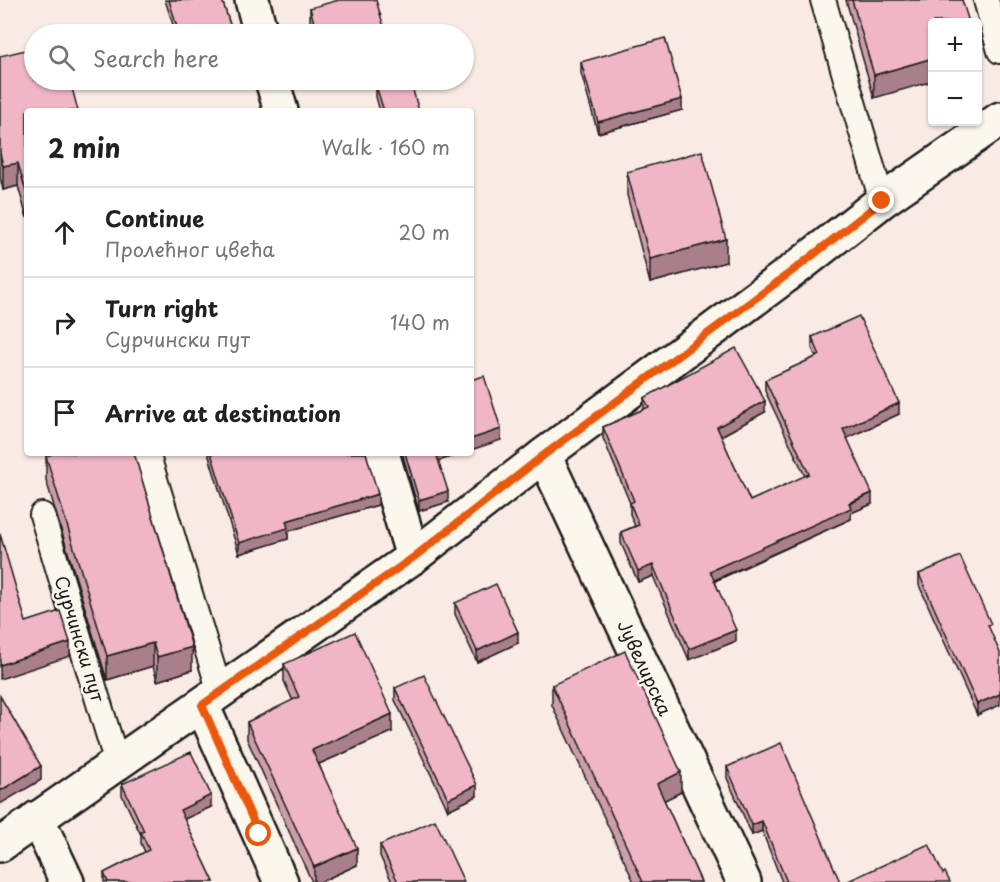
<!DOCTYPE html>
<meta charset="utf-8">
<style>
body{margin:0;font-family:"Playpen Sans",sans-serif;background:#f2f2f2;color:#202124}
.controls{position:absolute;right:18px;top:18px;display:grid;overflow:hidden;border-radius:6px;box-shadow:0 2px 4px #0004}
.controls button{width:54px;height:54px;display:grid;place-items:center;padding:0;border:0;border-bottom:2px solid #e0e0e0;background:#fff;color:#202124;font:30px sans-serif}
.stop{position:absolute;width:18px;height:18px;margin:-14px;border:4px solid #ea580c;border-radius:50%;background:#fff}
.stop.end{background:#ea580c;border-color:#fff;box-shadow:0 2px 6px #0008}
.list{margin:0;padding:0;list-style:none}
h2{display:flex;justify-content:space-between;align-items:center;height:78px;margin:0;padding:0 24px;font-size:26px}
h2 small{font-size:20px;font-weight:400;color:#757577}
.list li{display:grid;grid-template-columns:39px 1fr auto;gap:18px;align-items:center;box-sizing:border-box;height:90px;padding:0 24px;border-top:2px solid #e0e0e0}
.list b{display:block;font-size:22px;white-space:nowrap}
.list p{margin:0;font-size:20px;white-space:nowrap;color:#757577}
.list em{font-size:20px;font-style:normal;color:#757577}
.icon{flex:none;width:33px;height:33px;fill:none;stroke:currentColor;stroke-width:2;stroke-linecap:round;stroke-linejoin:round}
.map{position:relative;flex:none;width:1000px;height:882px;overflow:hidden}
.search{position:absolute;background:#fff;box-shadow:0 2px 4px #0004;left:24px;top:24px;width:450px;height:66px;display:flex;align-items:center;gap:15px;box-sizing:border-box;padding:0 21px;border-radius:33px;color:#757577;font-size:22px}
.panel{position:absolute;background:#fff;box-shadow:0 2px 4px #0004;left:24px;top:108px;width:450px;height:348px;border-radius:6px}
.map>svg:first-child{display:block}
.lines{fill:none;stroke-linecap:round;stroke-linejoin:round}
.service-casing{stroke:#1c1c1c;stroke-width:28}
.minor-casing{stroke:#1c1c1c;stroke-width:38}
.service{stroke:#fbf7ec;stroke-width:24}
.minor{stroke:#fbf7ec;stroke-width:33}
.wall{fill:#ce9daa;stroke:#1c1c1c;stroke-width:1.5}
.shaded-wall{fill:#a87f8b;stroke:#1c1c1c;stroke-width:1.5}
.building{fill:#f0b6c6;stroke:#1c1c1c;stroke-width:1.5}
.route{stroke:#ea580c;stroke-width:8}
.labels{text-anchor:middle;stroke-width:5;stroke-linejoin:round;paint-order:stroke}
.street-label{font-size:18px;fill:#1c1c1c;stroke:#fbf7ec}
</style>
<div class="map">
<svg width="1000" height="882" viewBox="0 0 1000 882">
<rect width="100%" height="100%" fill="#f9eae4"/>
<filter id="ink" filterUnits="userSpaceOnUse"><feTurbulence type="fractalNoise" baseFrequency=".0167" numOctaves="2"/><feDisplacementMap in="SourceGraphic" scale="12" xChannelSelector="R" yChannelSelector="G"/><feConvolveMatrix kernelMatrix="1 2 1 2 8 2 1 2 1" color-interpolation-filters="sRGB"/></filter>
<g filter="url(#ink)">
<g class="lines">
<defs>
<g id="service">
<polyline points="823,0 882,201"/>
<polyline points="986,0 1000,51"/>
<polyline points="147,453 220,692"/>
<polyline points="42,515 117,763"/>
</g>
<g id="minor">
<polyline points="252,0 261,34"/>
<polyline points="272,80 281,111"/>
<polyline points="382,453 413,557"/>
<polyline points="544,455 744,882"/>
<polyline points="202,705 281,882"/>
<polyline points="37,818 67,882"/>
<polyline points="0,845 413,557 544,455 799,266 882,201 1000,119"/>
</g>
</defs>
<!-- service casing -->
<use href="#service" class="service-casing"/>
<!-- minor casing -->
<use href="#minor" class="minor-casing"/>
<!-- service -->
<use href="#service" class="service"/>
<!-- minor -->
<use href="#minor" class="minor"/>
</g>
<!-- wall -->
<g class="wall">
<polygon points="165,0 222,0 233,34 176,34"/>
<polygon points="846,0 962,0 874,98"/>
<polygon points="310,8 386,34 314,34 310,20"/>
<polygon points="0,56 27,111 27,218 18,186 3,190 0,177"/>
<polygon points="581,62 682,110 598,133 581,73"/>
<polygon points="376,86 419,111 380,111 376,97"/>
<polygon points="627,172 726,262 650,283 627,195"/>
<polygon points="812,337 899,414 847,438 872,504 851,513 851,519 715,581 736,641 689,660 653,576 638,582 621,543 621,532 635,526 630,514 630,503 603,438 603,427 644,409 644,398 765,412 721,436 750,501 805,476 765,391 765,380 816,357 812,348"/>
<polygon points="208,453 366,453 378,505 288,531 288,539 239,554"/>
<polygon points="402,453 463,453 438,461 448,502 419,511"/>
<polygon points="46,456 192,670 157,681 153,666 107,680 46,480"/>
<polygon points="919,574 991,633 977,715 919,585"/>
<polygon points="455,603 518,643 477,662 455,614"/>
<polygon points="284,664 392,732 319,764 357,865 320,882 312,882 247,739 247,722 293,701 284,681"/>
<polygon points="552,685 681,792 664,800 701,882 634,882 552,705"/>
<polygon points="395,688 477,796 448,810 395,700"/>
<polygon points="727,767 840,882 782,882 762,831 752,835 727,778"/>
<polygon points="122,784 211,807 184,819 214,882 104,882 104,873 145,852 141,843 141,835 122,795"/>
<polygon points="380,845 464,882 392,882 380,856"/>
</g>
<!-- shaded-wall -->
<g class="shaded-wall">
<polygon points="933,58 933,81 874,98 874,75"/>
<polygon points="192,80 214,80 192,86"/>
<polygon points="328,80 344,80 328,84"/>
<polygon points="682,99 682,110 598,133 598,122"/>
<polygon points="18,163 18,186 3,190 3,166"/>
<polygon points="726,239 726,262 650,283 650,259"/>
<polygon points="765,401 765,412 717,438 717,427"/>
<polygon points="899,403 899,414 843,440 843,429"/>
<polygon points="501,429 501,440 471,450 471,439"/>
<polygon points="435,453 463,453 435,462"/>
<polygon points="448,491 448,502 419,511 419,500"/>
<polygon points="872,493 872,504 851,513 851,519 710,582 710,571"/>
<polygon points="378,494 378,505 288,531 288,539 239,554 239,543 286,521"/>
<polygon points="653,565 653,576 638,582 638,571"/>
<polygon points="736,630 736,641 689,660 689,649"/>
<polygon points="518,632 518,643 477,662 477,651"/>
<polygon points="70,642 70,656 0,679 0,665"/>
<polygon points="153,643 153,666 107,680 107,656"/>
<polygon points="192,647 192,670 157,681 157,657"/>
<polygon points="1000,694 1000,705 977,715 977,704"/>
<polygon points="392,714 392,732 312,767 312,750"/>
<polygon points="41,766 41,780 0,804 0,791"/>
<polygon points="681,772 681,792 657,804 657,784"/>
<polygon points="477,785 477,796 448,810 448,799"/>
<polygon points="211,795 211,807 180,821 180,810"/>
<polygon points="762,821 762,831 752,835 752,825"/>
<polygon points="357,848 357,865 320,882 314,882 314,867"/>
</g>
<!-- building -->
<g class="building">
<polygon points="169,0 222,0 233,34 179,34"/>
<polygon points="339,0 376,0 386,34 317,34 310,8"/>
<polygon points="852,0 962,0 969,22 933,22 933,58 874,75"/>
<polygon points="665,38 682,99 598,122 581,62"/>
<polygon points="34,48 34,80 70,80 78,111 27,111 27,195 18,163 3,166 0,153 0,56"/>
<polygon points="398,80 410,80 419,111 384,111 376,86"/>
<polygon points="702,151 726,239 650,259 627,172"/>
<polygon points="859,316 899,403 843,429 872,493 849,503 851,508 710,571 736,630 689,649 653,565 638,571 621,532 639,525 630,503 634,501 603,427 649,407 644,398 736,348 765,401 717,427 750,501 809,474 765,380 820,355 812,337"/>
<polygon points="484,376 501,429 471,439 471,380"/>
<polygon points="56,453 134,453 192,647 157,657 153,643 107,656 46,456"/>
<polygon points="211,453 366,453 378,494 286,521 288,528 239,543"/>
<polygon points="405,453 436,453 448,491 419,500"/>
<polygon points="0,534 26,622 60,611 70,642 0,665"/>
<polygon points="960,556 991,624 988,625 1000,653 1000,694 977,704 919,574"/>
<polygon points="496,584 518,632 477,651 455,603"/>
<polygon points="355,632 392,714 312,750 357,848 314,867 247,722 299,697 284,664"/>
<polygon points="625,651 681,772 657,784 701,882 643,882 552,685"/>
<polygon points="424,675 477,785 448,799 395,688"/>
<polygon points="0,696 41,766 0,791"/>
<polygon points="781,743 840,882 787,882 762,821 752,825 727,767"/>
<polygon points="191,752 211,795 180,810 214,882 108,882 104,873 149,850 141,832 144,831 122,784"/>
<polygon points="435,820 464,882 398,882 380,845"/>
<polygon points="929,844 943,874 945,872 950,882 846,882"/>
</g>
</g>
<g class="lines" filter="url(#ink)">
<!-- route -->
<polyline class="route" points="259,834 202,705 414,557 544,455 799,266 882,201"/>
</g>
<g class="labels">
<!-- street labels -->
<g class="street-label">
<text transform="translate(79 639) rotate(73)" y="6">Сурчински пут</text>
<text transform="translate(644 668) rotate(65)" y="6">Јувелирска</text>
</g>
</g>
</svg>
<div class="controls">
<button>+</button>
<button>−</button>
</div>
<div class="stop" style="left:259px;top:834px"></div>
<div class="stop end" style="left:882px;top:201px"></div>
<div class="search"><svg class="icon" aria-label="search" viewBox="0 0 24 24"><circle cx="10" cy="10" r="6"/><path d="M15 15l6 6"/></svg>Search here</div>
<section class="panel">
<h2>2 min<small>Walk · 160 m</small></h2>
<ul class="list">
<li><svg class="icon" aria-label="ahead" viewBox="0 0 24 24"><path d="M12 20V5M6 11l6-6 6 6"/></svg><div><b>Continue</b><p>Пролећног цвећа</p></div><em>20 m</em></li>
<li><svg class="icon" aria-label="right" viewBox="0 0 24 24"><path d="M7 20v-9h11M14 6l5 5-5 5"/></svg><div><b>Turn right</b><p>Сурчински пут</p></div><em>140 m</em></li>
<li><svg class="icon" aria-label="arrive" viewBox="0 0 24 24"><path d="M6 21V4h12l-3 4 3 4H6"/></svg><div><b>Arrive at destination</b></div></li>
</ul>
</section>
</div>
